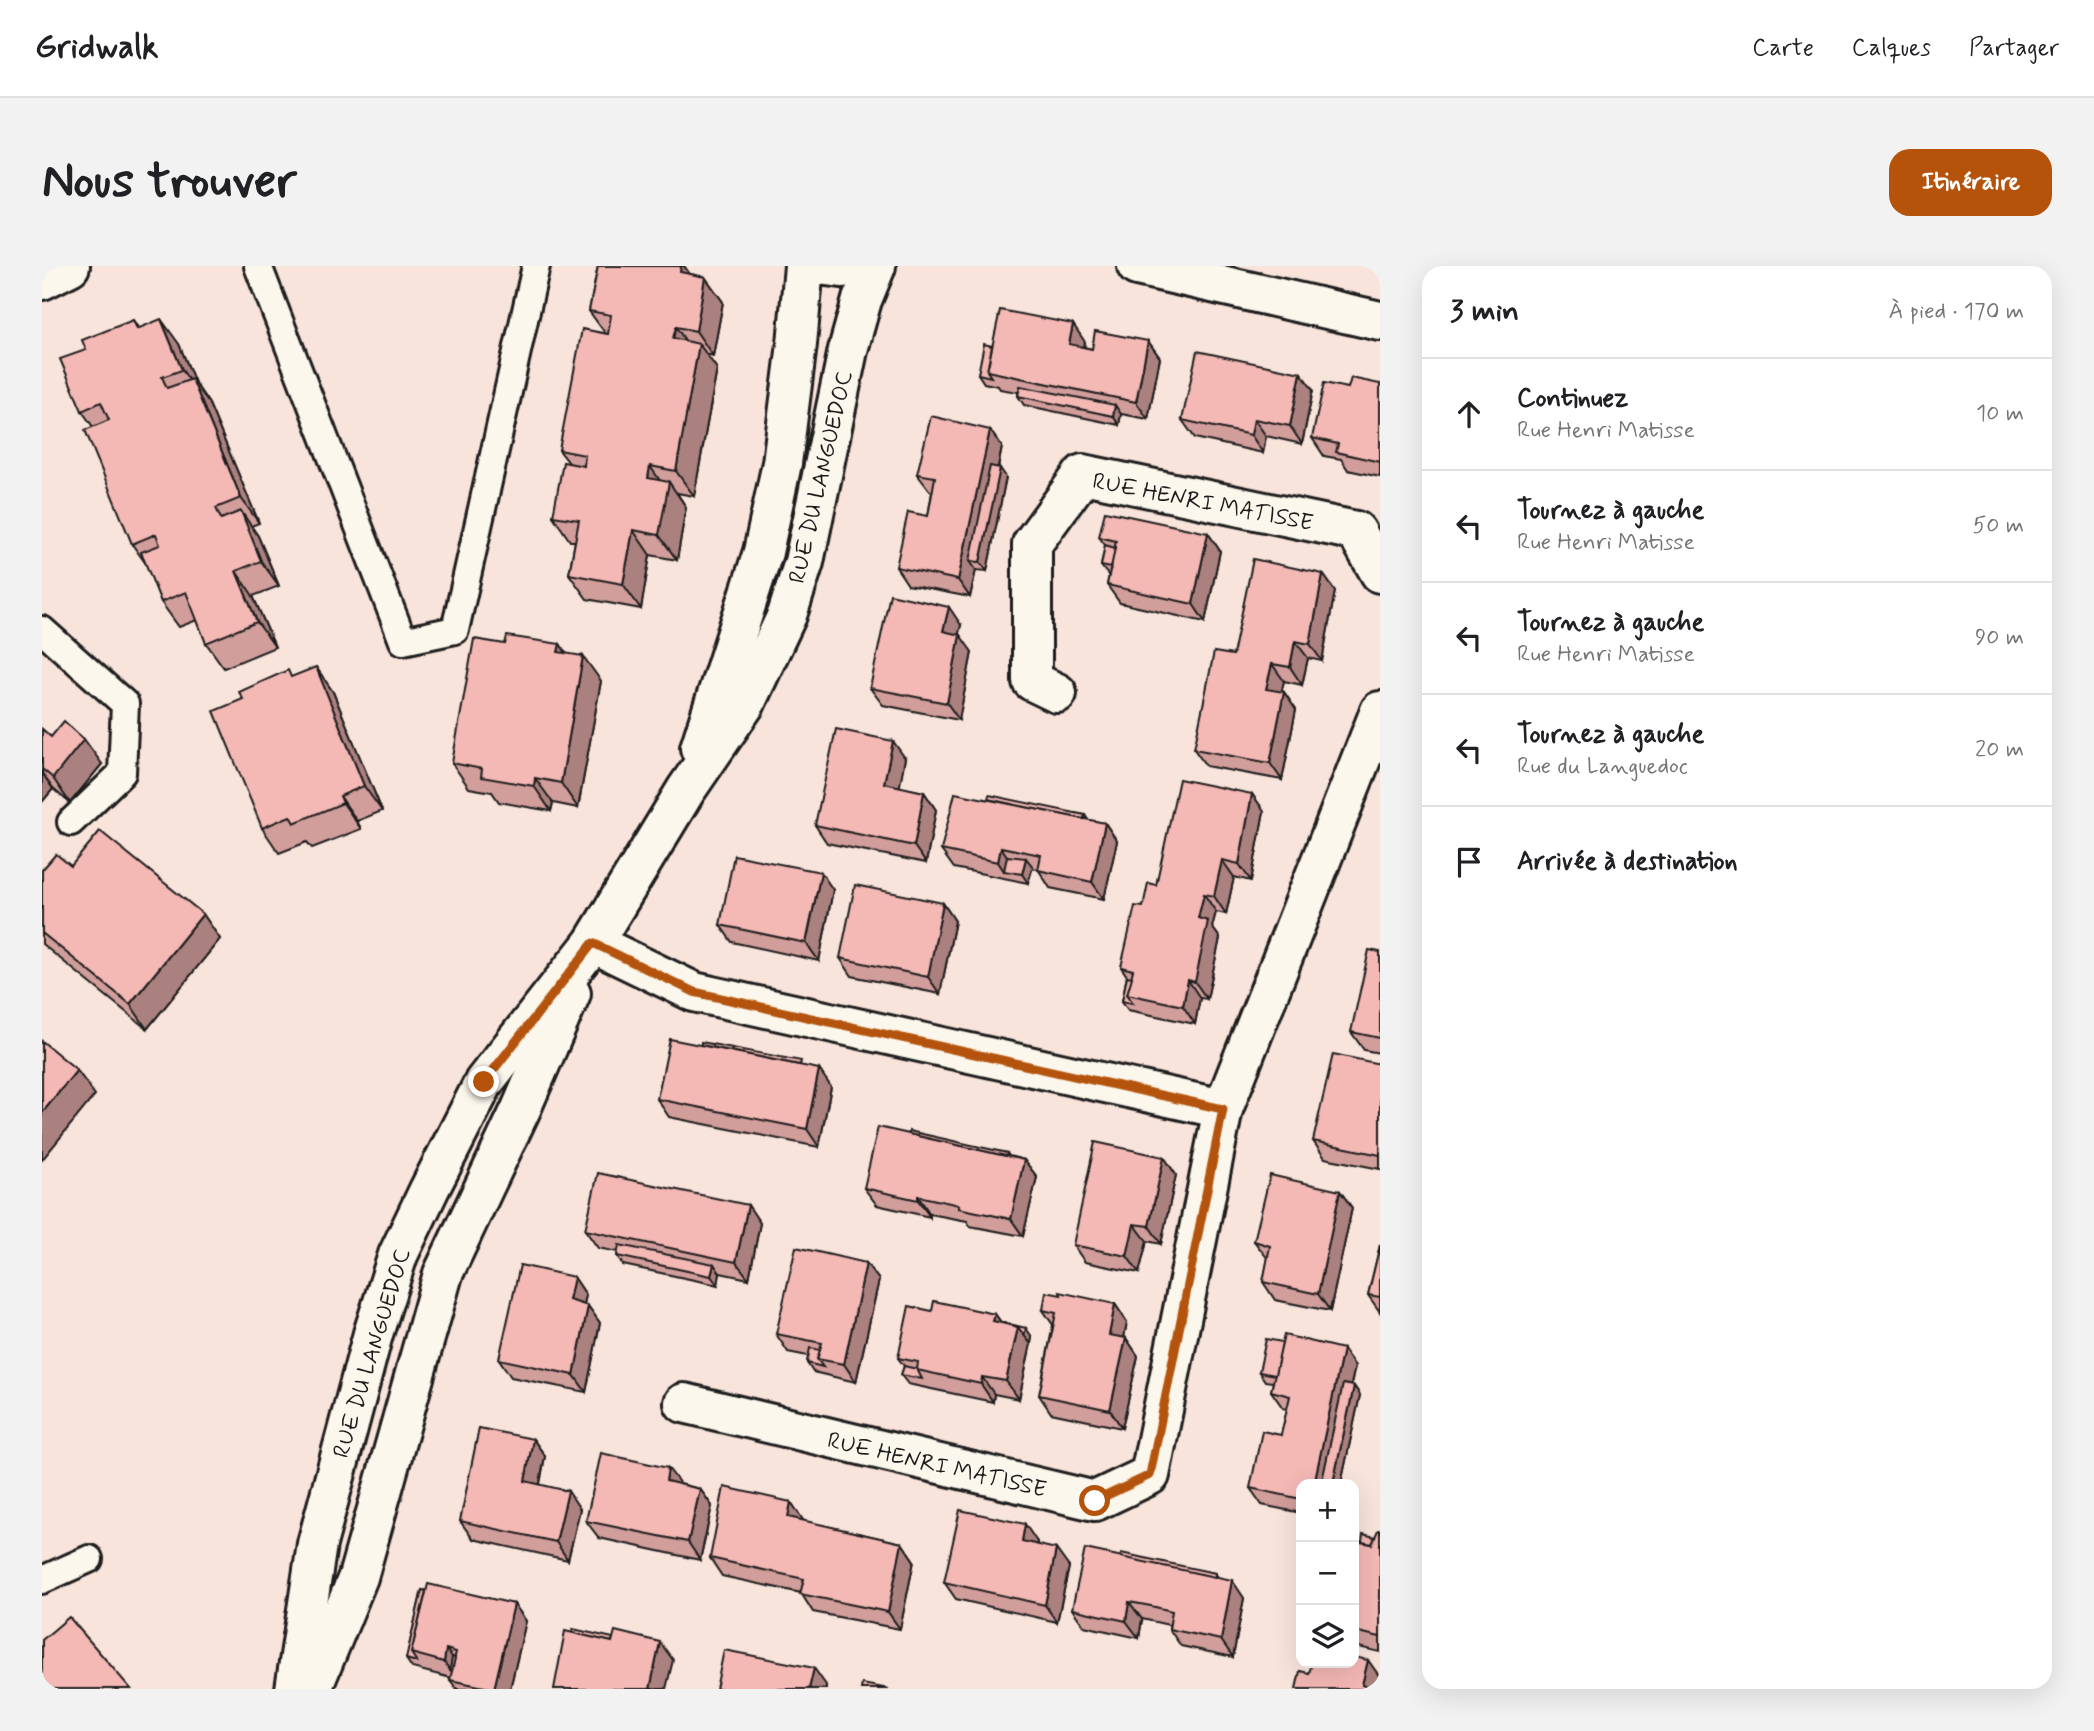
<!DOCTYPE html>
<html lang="fr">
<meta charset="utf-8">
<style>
body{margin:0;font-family:Mynerve,sans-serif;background:#f2f2f2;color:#202124}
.controls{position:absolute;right:21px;bottom:21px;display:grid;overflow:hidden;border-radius:14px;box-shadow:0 7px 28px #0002}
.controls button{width:63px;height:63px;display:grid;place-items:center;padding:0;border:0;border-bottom:2px solid #e0e0e0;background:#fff;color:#202124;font:35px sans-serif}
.stop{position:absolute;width:21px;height:21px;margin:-16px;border:5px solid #b45309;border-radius:50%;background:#fff}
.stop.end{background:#b45309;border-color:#fff;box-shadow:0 2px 7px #0008}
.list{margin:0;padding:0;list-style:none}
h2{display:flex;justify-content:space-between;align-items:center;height:91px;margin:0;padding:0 28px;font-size:30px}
h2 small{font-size:23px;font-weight:400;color:#757577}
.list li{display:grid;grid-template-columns:46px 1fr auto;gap:21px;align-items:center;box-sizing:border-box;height:112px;padding:0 28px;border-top:2px solid #e0e0e0}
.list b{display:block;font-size:26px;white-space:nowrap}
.list p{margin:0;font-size:23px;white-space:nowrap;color:#757577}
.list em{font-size:23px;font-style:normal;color:#757577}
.icon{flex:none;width:38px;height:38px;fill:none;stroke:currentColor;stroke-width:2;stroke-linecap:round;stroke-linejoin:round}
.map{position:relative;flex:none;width:1338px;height:1423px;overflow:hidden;border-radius:21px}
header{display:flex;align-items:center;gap:42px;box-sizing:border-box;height:98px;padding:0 35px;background:#fff;border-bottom:2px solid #e0e0e0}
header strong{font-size:33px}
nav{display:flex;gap:38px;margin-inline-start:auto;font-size:24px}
.intro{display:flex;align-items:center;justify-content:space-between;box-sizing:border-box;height:168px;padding:0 42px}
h1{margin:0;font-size:49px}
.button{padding:18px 32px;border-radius:21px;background:#b45309;color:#fff;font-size:24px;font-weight:700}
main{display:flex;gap:42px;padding:0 42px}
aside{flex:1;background:#fff;border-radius:21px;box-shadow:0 7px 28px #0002}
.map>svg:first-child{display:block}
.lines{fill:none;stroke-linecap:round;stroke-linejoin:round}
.service-casing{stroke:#1c1c1c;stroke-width:32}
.minor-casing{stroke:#1c1c1c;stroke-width:44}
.service{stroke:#fbf7ec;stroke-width:26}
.minor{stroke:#fbf7ec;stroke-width:38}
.wall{fill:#d29e9c;stroke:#1c1c1c;stroke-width:2}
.shaded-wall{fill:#ab817f;stroke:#1c1c1c;stroke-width:2}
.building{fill:#f4b8b5;stroke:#1c1c1c;stroke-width:2}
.route{stroke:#b45309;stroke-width:9}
.labels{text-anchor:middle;stroke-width:6;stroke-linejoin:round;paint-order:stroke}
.street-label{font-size:23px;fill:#1c1c1c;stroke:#fbf7ec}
</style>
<header>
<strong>Gridwalk</strong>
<nav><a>Carte</a><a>Calques</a><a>Partager</a></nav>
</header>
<div class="intro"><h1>Nous trouver</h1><a class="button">Itinéraire</a></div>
<main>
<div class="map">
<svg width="1338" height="1423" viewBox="0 0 1338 1423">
<rect width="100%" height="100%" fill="#f9e4dc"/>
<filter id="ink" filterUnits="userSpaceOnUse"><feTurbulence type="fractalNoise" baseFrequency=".0143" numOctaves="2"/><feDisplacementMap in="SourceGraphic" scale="14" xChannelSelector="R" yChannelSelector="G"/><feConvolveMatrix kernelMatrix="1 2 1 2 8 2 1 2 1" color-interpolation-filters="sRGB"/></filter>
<g filter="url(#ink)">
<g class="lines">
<defs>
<g id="service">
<polyline points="216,0 361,375 413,364 494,0"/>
<polyline points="0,364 83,438 80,507 29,556"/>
<polyline points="0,1314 47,1293"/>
</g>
<g id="minor">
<polyline points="784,0 800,2 812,0"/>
<polyline points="1095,0 1338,55"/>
<polyline points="0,14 28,0"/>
<polyline points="1015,427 990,415 990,278 1041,208 1314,265 1338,307"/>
<polyline points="658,482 721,286 740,197 755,78 762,0"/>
<polyline points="551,677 652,726 1181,843 1338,445"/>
<polyline points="642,1137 1053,1235 1108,1209 1181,843"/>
<polyline points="253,1423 275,1278 331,1068 356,989 387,924 442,816 551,677 644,524 703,438 745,349 762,296 806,84 820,34 834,0"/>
<polyline points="270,1423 316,1311 401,1008 479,843 529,727"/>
</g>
</defs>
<!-- service casing -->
<use href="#service" class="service-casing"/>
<!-- minor casing -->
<use href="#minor" class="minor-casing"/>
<!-- service -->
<use href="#service" class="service"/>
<!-- minor -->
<use href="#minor" class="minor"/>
</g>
<!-- wall -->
<g class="wall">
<polygon points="556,0 642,0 648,8 663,11 681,36 671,90 664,88 675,103 652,230 635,227 644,241 635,294 608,289 599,343 545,333 527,308 533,275 528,275 511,250 527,197 517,184 563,67 547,45"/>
<polygon points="91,54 97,62 137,78 153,117 167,138 217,257 209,260 216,270 237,320 211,330 233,381 182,402 164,377 155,354 137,361 119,336 104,298 90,278 51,161 40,145 44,84"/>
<polygon points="1106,75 1118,92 1106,153 1079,148 1077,159 982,139 976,130 976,126 958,123 956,120 942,117 936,108 950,80 1043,76 1042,81 1050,83"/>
<polygon points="1338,118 1338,211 1306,204 1299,193 1282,190 1270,172 1306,122"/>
<polygon points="1271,124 1260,178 1224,170 1221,187 1153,172 1140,154"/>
<polygon points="960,181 956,202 964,211 945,305 934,304 928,331 866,319 854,301 886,250 890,226 888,225 875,208"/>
<polygon points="1166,267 1178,285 1163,356 1078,337 1065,319 1067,309 1066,309 1059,300 1063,279 1057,271"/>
<polygon points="1281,308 1293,325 1280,395 1266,392 1260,419 1242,415 1239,426 1242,426 1254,444 1240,514 1164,500 1152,483 1191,389"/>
<polygon points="919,359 916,369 930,386 917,454 841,439 828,422"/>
<polygon points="463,378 518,378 524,387 559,415 536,542 511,537 509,545 457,536 450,526 427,522 410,497"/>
<polygon points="274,401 291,426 340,545 315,555 319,563 270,582 265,576 237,587 220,562 201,433"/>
<polygon points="0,463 9,471 60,498 28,537 11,523 0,536"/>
<polygon points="863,492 857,521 882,526 894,544 884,597 785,577 773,559"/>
<polygon points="1210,528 1222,545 1209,615 1192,611 1184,648 1174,646 1170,661 1178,672 1165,733 1158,732 1153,758 1086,744 1080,735 1085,710 1079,701 1101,641 1114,619"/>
<polygon points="946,533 1043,549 1046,554 1063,557 1075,575 1062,633 1008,622 996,603 990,602 986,617 912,602 899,584"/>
<polygon points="29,600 161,648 178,673 105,763 0,678 0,604"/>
<polygon points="791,624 777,695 690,676 678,659"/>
<polygon points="901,637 913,655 898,728 810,710 798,692"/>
<polygon points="1338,686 1338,787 1322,784 1309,766"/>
<polygon points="1338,798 1338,903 1283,892 1271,875"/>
<polygon points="762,800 789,821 777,881 627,851 615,833"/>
<polygon points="867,868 965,887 967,890 982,894 995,911 981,970 928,960 925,955 888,948 888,951 835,939 822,922"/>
<polygon points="1122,891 1134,909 1119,978 1105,975 1097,1007 1043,996 1031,979"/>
<polygon points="1298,925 1310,942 1288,1045 1233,1034 1221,1016 1226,993 1212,975"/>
<polygon points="718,957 707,1013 678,1007 676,1019 581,999 575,990 576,986 556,982 543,964"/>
<polygon points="1338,979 1338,1046 1326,1029"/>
<polygon points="824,997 837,1014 814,1116 771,1106 765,1097 766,1090 746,1086 734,1068"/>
<polygon points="532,1011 544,1029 542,1039 546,1040 558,1057 544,1126 469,1111 457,1093"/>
<polygon points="1073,1038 1085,1056 1082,1072 1084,1072 1096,1090 1080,1162 1009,1147 997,1129 1011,1059 1001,1044"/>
<polygon points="890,1045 953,1048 959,1056 990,1071 977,1133 952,1128 951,1136 866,1118 859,1109 862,1100 856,1092"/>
<polygon points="1313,1100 1309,1119 1312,1120 1318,1129 1299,1218 1259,1218 1259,1247 1220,1239 1208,1222 1239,1169 1245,1143 1241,1142 1229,1125 1231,1116 1223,1115 1217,1106"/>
<polygon points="491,1173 503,1190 498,1218 538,1243 526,1294 431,1273 418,1255"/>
<polygon points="638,1218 658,1223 670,1240 658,1294 557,1272 544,1255"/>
<polygon points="749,1236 761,1255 860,1277 872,1295 858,1363 771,1346 759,1327 680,1310 668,1292"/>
<polygon points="1338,1264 1338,1386 1312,1380 1312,1275 1320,1276 1333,1271"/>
<polygon points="995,1276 995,1279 1027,1301 1015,1356 914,1333 902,1316"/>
<polygon points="1079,1291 1173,1307 1176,1311 1202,1332 1191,1391 1139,1380 1127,1363 1127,1359 1100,1353 1097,1372 1042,1360 1030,1343"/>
<polygon points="380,1324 472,1338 484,1355 468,1423 415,1423 408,1414 409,1412 370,1402 364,1393"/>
</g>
<!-- shaded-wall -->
<g class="shaded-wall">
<polygon points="639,0 642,0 657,22 638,6"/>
<polygon points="663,11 681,36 671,90 654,65"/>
<polygon points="119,53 137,78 153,117 167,138 217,257 199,232 155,125 140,104"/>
<polygon points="1031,58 1043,76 1039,95 1027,78"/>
<polygon points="634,61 651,86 631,72"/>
<polygon points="1106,75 1118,92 1106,153 1094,136"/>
<polygon points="657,78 675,103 652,230 634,205"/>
<polygon points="1259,107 1271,124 1260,178 1248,160"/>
<polygon points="1073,139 1079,148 1077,159 1071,150"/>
<polygon points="1212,153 1224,170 1221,187 1209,169"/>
<polygon points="948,164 960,181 936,296 928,295 934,304 928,331 916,314"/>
<polygon points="608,200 625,225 627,216 644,241 635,294 617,269 606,212"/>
<polygon points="958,202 964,211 945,305 938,296"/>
<polygon points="199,245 216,270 237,320 219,295"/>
<polygon points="591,264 608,289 599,343 581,318"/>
<polygon points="1166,267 1178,285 1163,356 1151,338"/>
<polygon points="194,305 211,330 233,381 215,356"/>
<polygon points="1281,308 1293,325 1280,395 1268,378"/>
<polygon points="907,341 919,359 913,383 901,365"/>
<polygon points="918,369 930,386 917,454 905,437"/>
<polygon points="1253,375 1266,392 1260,419 1248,401"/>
<polygon points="518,378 535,403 516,386"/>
<polygon points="541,390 559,415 536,542 519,517"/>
<polygon points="1230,398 1242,415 1236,440 1224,423"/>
<polygon points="274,401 291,426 340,545 322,520"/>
<polygon points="1242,426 1254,444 1240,514 1228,497"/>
<polygon points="42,473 60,498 28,537 11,512"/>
<polygon points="851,475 863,492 855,535 842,517"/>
<polygon points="0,507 11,523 0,536"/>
<polygon points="493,512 511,537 509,545 492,520"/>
<polygon points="882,526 894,544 884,597 872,580"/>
<polygon points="1210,528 1222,545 1209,615 1197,598"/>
<polygon points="298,530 315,555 319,563 301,537"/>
<polygon points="1063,557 1075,575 1062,633 1050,616"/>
<polygon points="959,581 971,599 962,605 956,596"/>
<polygon points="984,592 991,601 986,617 980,608"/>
<polygon points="1180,594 1192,611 1184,648 1172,630"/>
<polygon points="779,606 791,624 777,695 764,677"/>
<polygon points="1162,628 1174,646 1170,661 1178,672 1165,733 1153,716 1156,652"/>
<polygon points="901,637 913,655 898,728 886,711"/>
<polygon points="161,648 178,673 105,763 88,738"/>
<polygon points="1146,714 1158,732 1153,758 1141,740"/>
<polygon points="777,803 789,821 777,881 765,863"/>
<polygon points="35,804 53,829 0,894 0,847"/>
<polygon points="1122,891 1134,909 1119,978 1107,960"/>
<polygon points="982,894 995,911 981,970 969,953"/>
<polygon points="1298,925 1310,942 1288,1045 1276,1028"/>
<polygon points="876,930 888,948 888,951 876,934"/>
<polygon points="706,939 718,957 707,1013 694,996"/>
<polygon points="1092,958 1105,975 1097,1007 1085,990"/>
<polygon points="824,997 837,1014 814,1116 802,1098"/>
<polygon points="672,998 678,1007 676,1019 669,1010"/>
<polygon points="532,1011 544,1029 539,1052 527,1034"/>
<polygon points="1073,1038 1085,1056 1079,1086 1067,1069"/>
<polygon points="546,1040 558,1057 544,1126 532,1109"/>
<polygon points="953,1048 965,1065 951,1055"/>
<polygon points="976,1061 989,1078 977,1133 964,1115"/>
<polygon points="984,1062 990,1071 989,1078 982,1069"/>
<polygon points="1084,1072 1096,1090 1080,1162 1068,1144"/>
<polygon points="1301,1083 1313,1100 1288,1216 1280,1215 1283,1218 1272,1218"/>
<polygon points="940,1111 952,1128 951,1136 939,1118"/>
<polygon points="1312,1120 1318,1129 1299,1218 1292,1218 1291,1217"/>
<polygon points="491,1173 503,1190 495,1232 483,1215"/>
<polygon points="626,1202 639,1219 624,1215"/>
<polygon points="658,1223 670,1240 658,1294 646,1276"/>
<polygon points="526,1225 538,1243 526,1294 514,1276"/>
<polygon points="749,1236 761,1254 759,1269 746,1251"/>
<polygon points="983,1258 995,1276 992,1293 980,1275"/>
<polygon points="860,1277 872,1295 858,1363 846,1346"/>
<polygon points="1014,1283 1027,1301 1015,1356 1003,1339"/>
<polygon points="1190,1314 1202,1332 1191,1391 1179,1374"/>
<polygon points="1087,1336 1100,1353 1097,1372 1084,1355"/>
<polygon points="472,1338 484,1355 468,1423 452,1423"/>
<polygon points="618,1376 631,1394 624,1423 608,1423"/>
<polygon points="404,1383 417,1400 408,1404 402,1396"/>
<polygon points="1326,1394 1338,1411 1336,1423 1323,1423 1320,1419"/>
<polygon points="772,1402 784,1419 784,1423 767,1423"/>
</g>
<!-- building -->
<g class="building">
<polygon points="556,0 639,0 638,6 663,11 654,65 634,61 631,72 657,78 634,205 608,200 606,212 627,216 617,269 591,264 581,318 527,308 537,254 511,250 521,196 542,200 543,189 517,184 540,63 566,68 569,49 547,45"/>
<polygon points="958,44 1031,58 1027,78 1050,83 1053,65 1106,75 1094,136 945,105"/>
<polygon points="119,53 140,104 120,111 125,122 150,113 199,232 174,242 179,253 199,245 219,295 194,305 215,356 164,377 144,326 119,336 99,286 118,279 114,268 90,278 43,164 67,154 59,136 40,145 18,93 44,84 40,74 91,54 95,63"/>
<polygon points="942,78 950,80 945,105 949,111 936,108"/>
<polygon points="1155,85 1259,107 1248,160 1212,153 1209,169 1140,154"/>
<polygon points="1309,112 1338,118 1338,196 1294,186 1296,178 1270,172 1282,117 1306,122"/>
<polygon points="978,120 1073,139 1071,150 976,130"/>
<polygon points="889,150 948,164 916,314 854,301 866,246 886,250 893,211 875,208"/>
<polygon points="948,200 958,202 953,227 938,296 928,295"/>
<polygon points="1063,245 1166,267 1151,338 1065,319 1074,275 1057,271"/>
<polygon points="1063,279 1073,282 1069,302 1059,300"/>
<polygon points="1211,293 1281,308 1268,378 1253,375 1248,401 1230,398 1224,423 1242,426 1228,497 1152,483 1172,386 1191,389"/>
<polygon points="848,328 907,341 901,365 918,369 905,437 828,422"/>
<polygon points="465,370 518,378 516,386 541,390 519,517 493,512 492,520 439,511 440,503 410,497 432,373 463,378"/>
<polygon points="274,401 322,520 298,530 301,537 252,557 248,550 220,562 172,445 201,433 197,426 246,404 249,411"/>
<polygon points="22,455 42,473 11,512 0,503 0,463 9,471"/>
<polygon points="794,463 851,475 842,517 882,526 872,580 773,559"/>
<polygon points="1137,513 1210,528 1197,598 1180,594 1172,630 1162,628 1156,652 1166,655 1153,716 1146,714 1141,740 1085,728 1091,704 1079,701 1093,640 1101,641 1106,617 1114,619"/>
<polygon points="913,527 1063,557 1050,616 996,604 999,589 959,581 956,596 899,584"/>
<polygon points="947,529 1043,549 1042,553 946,533"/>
<polygon points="58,565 161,648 88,738 0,667 0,604 14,588 29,600"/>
<polygon points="692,589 779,606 764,677 678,659"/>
<polygon points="965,590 984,592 980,608 962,605"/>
<polygon points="813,619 901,637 886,711 798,692"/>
<polygon points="1327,684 1338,686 1338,772 1309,766"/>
<polygon points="1085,710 1090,711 1085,728 1091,737 1080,735"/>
<polygon points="628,773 777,803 765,863 615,833"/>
<polygon points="0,775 35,804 0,847"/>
<polygon points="659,776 759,795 758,799 659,779"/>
<polygon points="1291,788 1338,798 1338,889 1271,875"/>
<polygon points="836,861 982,894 969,953 916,942 917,939 876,930 876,934 822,922"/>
<polygon points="867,865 965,887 964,890 867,868"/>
<polygon points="1053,876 1122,891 1107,960 1092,958 1085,990 1031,979"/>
<polygon points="556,907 706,939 694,996 543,964"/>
<polygon points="1228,909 1298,925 1276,1028 1221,1016 1228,980 1212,975"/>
<polygon points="577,979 672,998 669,1010 575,990"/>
<polygon points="1338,979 1338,1031 1326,1029"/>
<polygon points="754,981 824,997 802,1098 775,1093 780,1077 734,1068"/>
<polygon points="478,999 532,1011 527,1034 546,1040 532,1109 457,1093"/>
<polygon points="1004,1026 1019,1029 1018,1026 1073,1038 1067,1069 1084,1072 1068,1144 997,1129 1014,1047 1001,1044"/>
<polygon points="892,1035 953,1048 951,1055 976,1061 964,1115 940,1111 939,1118 875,1104 876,1096 856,1092 867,1040 890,1045"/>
<polygon points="959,1056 984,1062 982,1069 976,1061"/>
<polygon points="1242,1069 1301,1083 1272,1218 1259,1218 1259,1233 1208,1222 1220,1165 1239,1169 1248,1130 1229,1125"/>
<polygon points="1224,1073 1240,1076 1233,1109 1217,1106"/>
<polygon points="768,1082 778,1084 775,1093 781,1101 765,1097"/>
<polygon points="862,1100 875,1103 880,1113 859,1109"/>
<polygon points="1301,1118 1312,1120 1291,1217 1280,1215"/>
<polygon points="437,1162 491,1173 483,1215 526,1225 514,1276 418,1255"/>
<polygon points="559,1187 626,1202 624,1215 658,1223 646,1276 544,1255"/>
<polygon points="682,1221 749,1236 746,1251 860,1277 846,1346 758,1328 762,1313 668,1292"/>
<polygon points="918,1244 983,1258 980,1275 1014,1283 1003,1339 902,1316"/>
<polygon points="1336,1264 1338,1264 1338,1371 1312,1365 1312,1275 1330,1278"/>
<polygon points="1321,1268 1333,1271 1330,1278 1320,1276"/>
<polygon points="1043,1283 1190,1314 1179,1374 1127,1363 1130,1345 1109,1340 1087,1336 1084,1355 1030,1343"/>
<polygon points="1079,1287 1173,1307 1173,1311 1079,1291"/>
<polygon points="386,1318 472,1338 452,1423 408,1414 414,1386 404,1383 402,1396 369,1387"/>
<polygon points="380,1324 384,1325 369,1387 375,1396 364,1393"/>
<polygon points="27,1351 89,1423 0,1423 0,1374"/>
<polygon points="531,1363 571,1372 570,1376 530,1367"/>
<polygon points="523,1365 570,1376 573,1365 618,1376 608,1423 512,1423"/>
<polygon points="682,1384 772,1402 767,1423 674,1423"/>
<polygon points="410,1391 413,1392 410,1405 408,1404"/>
<polygon points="1312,1391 1326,1394 1320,1419 1332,1421 1332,1423 1254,1423 1258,1405 1267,1407 1270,1397 1312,1397"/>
<polygon points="820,1418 847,1423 819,1423"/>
</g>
</g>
<g class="lines" filter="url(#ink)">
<!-- route -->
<polyline class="route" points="442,816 551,677 652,726 1181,843 1108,1209 1053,1235"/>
</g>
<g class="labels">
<!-- street labels -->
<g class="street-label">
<text transform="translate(778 211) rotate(-77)" y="8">RUE DU LANGUEDOC</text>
<text transform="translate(1161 235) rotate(11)" y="8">RUE HENRI MATISSE</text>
<text transform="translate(329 1087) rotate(-73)" y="8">RUE DU LANGUEDOC</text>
<text transform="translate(895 1198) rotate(13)" y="8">RUE HENRI MATISSE</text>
</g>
</g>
</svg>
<div class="controls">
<button>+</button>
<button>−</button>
<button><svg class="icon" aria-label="layers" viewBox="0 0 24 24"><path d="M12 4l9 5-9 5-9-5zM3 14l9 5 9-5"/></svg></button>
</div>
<div class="stop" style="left:1053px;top:1235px"></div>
<div class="stop end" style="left:442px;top:816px"></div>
</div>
<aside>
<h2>3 min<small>À pied · 170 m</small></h2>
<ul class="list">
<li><svg class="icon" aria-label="ahead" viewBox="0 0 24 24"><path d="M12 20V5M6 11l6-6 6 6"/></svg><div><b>Continuez</b><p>Rue Henri Matisse</p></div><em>10 m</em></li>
<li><svg class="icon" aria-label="left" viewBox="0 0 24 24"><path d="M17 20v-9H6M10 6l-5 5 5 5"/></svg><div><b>Tournez à gauche</b><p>Rue Henri Matisse</p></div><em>50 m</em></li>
<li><svg class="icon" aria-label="left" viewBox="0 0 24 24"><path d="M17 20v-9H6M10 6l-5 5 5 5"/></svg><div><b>Tournez à gauche</b><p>Rue Henri Matisse</p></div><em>90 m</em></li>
<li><svg class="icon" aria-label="left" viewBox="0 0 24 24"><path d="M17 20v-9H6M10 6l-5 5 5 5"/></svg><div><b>Tournez à gauche</b><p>Rue du Languedoc</p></div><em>20 m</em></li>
<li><svg class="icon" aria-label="arrive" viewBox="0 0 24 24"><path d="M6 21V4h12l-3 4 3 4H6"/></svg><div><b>Arrivée à destination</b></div></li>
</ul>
</aside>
</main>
